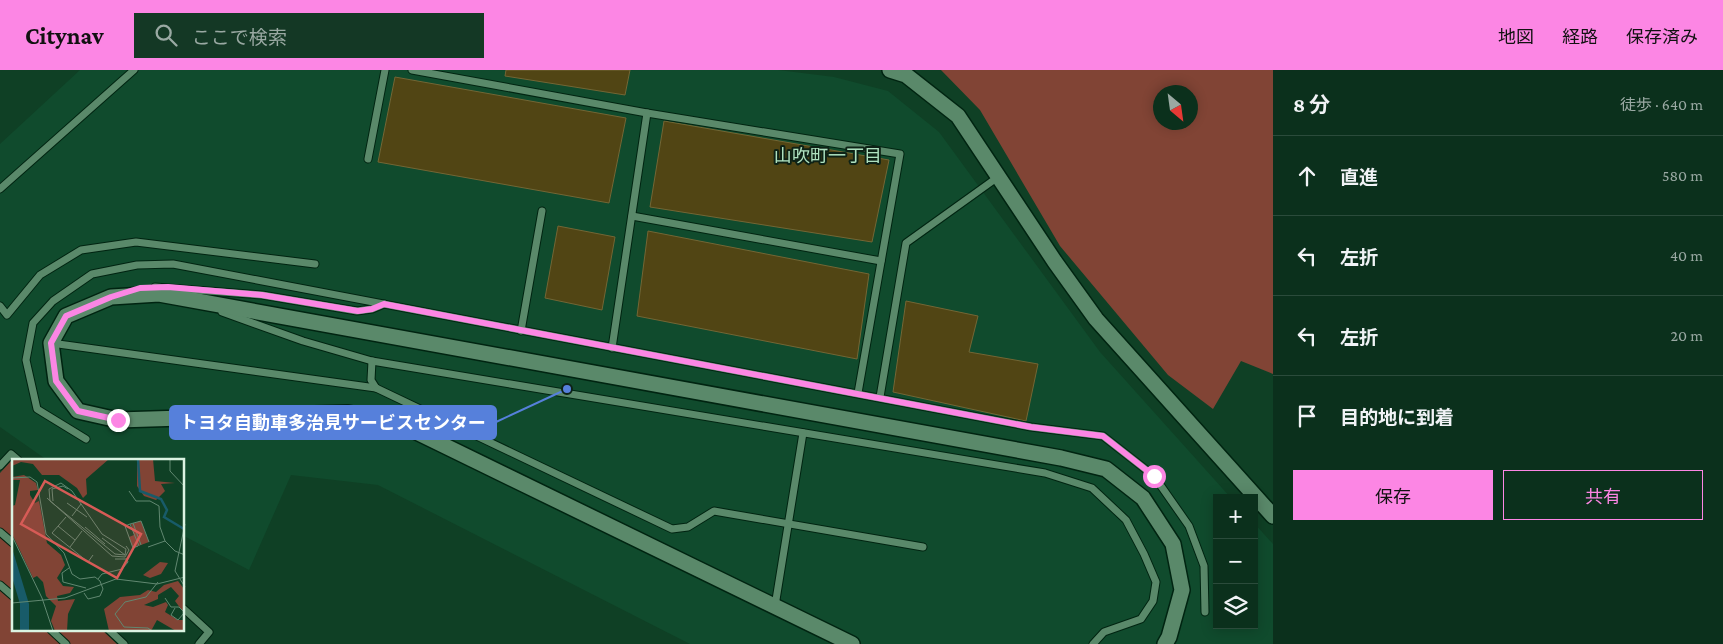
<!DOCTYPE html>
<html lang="ja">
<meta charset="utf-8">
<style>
body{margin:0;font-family:"Crimson Pro","Noto Sans JP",serif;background:#143825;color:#f1f3f6}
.controls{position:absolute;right:15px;bottom:15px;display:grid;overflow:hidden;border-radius:0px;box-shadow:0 2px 12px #0003}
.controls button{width:45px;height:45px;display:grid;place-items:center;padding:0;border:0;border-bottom:1px solid #2b4b3b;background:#0b301c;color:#f1f3f6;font:25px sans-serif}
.compass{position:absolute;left:1153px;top:15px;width:45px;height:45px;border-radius:50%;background:#0b301c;box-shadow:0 2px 12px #0003;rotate:151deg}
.stop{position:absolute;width:15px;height:15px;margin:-11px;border:4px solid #fc86e4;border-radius:50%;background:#fff}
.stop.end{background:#fc86e4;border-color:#fff;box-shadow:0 1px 5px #0008}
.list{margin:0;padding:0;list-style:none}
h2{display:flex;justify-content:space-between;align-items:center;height:65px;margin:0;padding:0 20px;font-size:21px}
h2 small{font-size:16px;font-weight:400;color:#9aa9a3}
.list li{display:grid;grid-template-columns:32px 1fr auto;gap:15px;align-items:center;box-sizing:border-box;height:80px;padding:0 20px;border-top:1px solid #2b4b3b}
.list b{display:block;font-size:19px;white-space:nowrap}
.list em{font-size:16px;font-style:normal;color:#9aa9a3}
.actions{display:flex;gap:10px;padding:15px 20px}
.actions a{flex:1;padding:11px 0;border:1px solid #fc86e4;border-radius:0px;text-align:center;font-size:18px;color:#fc86e4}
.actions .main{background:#fc86e4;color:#111}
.icon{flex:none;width:28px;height:28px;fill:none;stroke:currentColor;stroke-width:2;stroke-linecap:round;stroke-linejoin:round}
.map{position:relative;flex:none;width:1273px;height:574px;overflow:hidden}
header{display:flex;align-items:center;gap:30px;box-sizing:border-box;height:70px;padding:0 25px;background:#fc86e4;color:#111}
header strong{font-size:24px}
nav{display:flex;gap:28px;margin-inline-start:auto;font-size:18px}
.search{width:350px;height:45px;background:#143825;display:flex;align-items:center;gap:12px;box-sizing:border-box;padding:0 18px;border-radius:0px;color:#9aa9a3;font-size:19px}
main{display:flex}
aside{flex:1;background:#0b301c}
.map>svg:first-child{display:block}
.built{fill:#104b2d}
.green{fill:#814435;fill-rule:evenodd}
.building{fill:#514514;stroke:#736635}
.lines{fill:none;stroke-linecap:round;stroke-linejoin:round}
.lane-casing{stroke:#002411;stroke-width:9}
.secondary-casing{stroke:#002411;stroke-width:18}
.lane{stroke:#5a896a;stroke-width:7}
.secondary{stroke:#5a896a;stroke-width:15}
.route{stroke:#fc86e4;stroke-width:6}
.labels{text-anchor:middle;stroke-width:4;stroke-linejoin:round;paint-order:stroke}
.neighbourhood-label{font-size:18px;fill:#aee1bf;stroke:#0e2216}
.inset-river{fill:none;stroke:#185b69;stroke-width:2.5}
.inset-road{fill:none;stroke:#618871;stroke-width:1}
.view{fill:#d75b56;fill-opacity:0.15;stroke:#d75b56;stroke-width:2.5}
.inset-edge{fill:none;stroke:#dbf4e2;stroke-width:2.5}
.leader{fill:none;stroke:#5680db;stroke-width:2}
.callout-dot{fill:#5680db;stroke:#0e2216;stroke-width:2}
.callout{fill:#5680db;stroke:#5680db;stroke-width:2}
.callout-label{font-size:18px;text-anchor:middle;font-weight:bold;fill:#fff}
</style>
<header>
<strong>Citynav</strong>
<div class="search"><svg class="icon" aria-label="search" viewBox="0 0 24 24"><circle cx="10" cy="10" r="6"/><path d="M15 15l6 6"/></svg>ここで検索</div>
<nav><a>地図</a><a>経路</a><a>保存済み</a></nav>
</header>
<main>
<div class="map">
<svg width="1273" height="574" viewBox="0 0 1273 574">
<rect width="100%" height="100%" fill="#0f4025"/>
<!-- built -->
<polygon class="built" points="80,0 778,0 834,7 888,21 939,62 1100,282 1231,428 1217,428 1217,555 1254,555 1254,453 1273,474 1273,574 690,574 378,415 291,405 249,500 184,466 184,390 47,390 0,357 0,74"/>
<!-- green -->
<g class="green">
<path d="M941 0H1273V304L1241 291 1213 339 1168 305 1060 176 980 40ZM1160 22H1190V52H1160Z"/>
<polygon points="12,390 14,392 14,560 102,560 117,574 0,574 0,403"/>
</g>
<!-- building -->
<g class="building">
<polygon points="506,0 630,0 625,25 505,6"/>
<polygon points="395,7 626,48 609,133 378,92"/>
<polygon points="664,51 889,90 872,172 650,137"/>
<polygon points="558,156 615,167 602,240 545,228"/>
<polygon points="648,161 869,204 857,289 637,246"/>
<polygon points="906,231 978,246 969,282 1038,294 1026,351 893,322"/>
</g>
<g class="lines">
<defs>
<g id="lane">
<polyline points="412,0 647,43 900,84 858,323"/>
<polyline points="368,89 385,0"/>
<polyline points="0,119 134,0"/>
<polyline points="632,146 881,191"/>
<polyline points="155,217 262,225 357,241 372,239 384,234"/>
<polyline points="0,236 7,245 40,205 81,180 136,172 315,194"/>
<polyline points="222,242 303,271 372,291 1045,403 1092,418 1126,450 1144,484 1156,512 1153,531 1141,549 1104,562 1093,574"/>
<polyline points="521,261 542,141"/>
<polyline points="51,273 376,318"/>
<polyline points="612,278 647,43"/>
<polyline points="372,291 371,310 376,318 672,459 688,457 714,441 923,477"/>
<polyline points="880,327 906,173 998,107"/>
<polyline points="86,369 37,339 26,290 33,253 53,231 92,204 137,195 173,194 1031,357 1103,366 1154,406 1189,456 1204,496 1205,542"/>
<polyline points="0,396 11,384 18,390"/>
<polyline points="0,462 14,474"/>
<polyline points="0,515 14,527"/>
<polyline points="775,536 803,363"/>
<polyline points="184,539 209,562 199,574"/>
<polyline points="51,560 66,574"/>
<polyline points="109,560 124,574"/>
</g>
<g id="secondary">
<polyline points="890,0 906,5 958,46 1055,192 1096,249 1273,446"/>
<polyline points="852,574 400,354 348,343 118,350 78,341 56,311 51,273 66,246 111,227 159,224 1061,388 1106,399 1143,428 1173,474 1182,520 1169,567 1165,574"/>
</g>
</defs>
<!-- lane casing -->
<use href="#lane" class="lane-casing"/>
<!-- secondary casing -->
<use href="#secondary" class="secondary-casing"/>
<!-- lane -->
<use href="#lane" class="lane"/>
<!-- secondary -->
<use href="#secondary" class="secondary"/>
</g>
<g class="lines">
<!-- route -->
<polyline class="route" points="118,350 78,341 56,311 51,273 66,246 111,227 140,218 168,217 262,225 358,241 372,239 384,234 1031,357 1103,366 1154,406"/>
</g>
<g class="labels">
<!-- neighbourhood labels -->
<g class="neighbourhood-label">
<text x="828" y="92">山吹町一丁目</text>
</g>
</g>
<!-- overview -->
<g transform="translate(12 389)">
<rect width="172" height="172" fill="#0f4025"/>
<path d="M0 0H97L74 20 75 35 71 39 65 29 47 16H30L21 5 9 3 0 7ZM125 0H141L143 22 163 24 149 25 153 32 144 41 132 37 125 27ZM12 16 24 24 26 31 18 32V36L23 44 27 42 35 84 49 96 53 106 45 119 51 127 62 128 58 134 45 137 46 142 63 140 56 155 55 172H43L39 162 44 147 34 137 31 123 25 117 21 119 0 75V47L3 46 8 21H0V18ZM129 62 137 83 121 89 117 78 122 76 119 65ZM148 103 156 104 149 115 138 119 131 116ZM166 122 172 130V154L163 142 167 137 159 128 146 136V140L132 146 141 148 154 143 156 146 153 153 166 161H172V172H164L145 161 139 172H97L92 150 108 138 128 136 136 131 144 133 152 126Z" fill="#814435"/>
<path d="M0 89 17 145V172H8V145L0 118Z" fill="#185b69"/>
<path class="inset-river" d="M126 0 128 32 149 40 155 51 152 58 172 70"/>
<path class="inset-road" d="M158 0V12L173 28M0 19 18 18 25 23 34 75 52 94 60 115 68 120 83 118 88 122 91 130 88 137 76 140 72 134M49 24 60 32 90 75 114 90 113 96 103 95 38 42 37 30ZM117 32 124 42H138L147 47 148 68 153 82 163 92 173 96M35 39 100 97 113 98 117 91 114 87M41 42 40 30 51 27 56 30M55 44 75 58M60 57 69 45M54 58 40 74 76 103 81 96M121 64 129 86M118 65 113 67 121 89 126 87M173 65 163 112 173 128M46 67 63 81M73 68 93 85M0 77 30 139 41 172M90 79 113 96M127 87 118 65 129 62 137 83M58 88 70 72M136 88 153 82M57 109 50 114 51 123 74 129M86 120 90 115 110 110 116 103 115 100H103M153 139 159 148H167L173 154M0 144 53 139 104 120 145 125 173 118M163 149 159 156 166 161 172 154M140 172 136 169 112 168 103 155 113 143 134 138 146 123"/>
<path class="view" d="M33 22 129 75 105 119 9 65Z"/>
<rect width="172" height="172" class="inset-edge"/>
</g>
<!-- callouts -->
<path class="leader" d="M567 319L496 352"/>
<circle class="callout-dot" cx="567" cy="319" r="5"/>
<rect class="callout" x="170" y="336" width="326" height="33" rx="5"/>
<g class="callout-label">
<text x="333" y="359">トヨタ自動車多治見サービスセンター</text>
</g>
</svg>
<div class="controls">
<button>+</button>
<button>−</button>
<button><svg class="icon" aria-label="layers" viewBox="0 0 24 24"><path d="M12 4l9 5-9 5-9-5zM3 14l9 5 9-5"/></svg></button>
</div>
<svg class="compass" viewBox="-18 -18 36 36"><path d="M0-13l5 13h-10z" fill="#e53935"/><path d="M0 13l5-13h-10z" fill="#9aa9a3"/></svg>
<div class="stop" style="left:1154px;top:406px"></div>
<div class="stop end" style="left:118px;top:350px"></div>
</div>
<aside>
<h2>8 分<small>徒歩 · 640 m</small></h2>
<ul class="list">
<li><svg class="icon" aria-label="ahead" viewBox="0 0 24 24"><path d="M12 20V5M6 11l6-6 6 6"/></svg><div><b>直進</b></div><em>580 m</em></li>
<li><svg class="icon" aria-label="left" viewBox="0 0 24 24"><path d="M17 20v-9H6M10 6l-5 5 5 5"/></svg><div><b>左折</b></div><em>40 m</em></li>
<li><svg class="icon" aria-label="left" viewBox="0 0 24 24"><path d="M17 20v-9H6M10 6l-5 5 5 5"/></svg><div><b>左折</b></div><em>20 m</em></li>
<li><svg class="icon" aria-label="arrive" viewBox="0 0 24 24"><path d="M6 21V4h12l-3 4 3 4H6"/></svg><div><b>目的地に到着</b></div></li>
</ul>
<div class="actions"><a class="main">保存</a><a>共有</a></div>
</aside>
</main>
